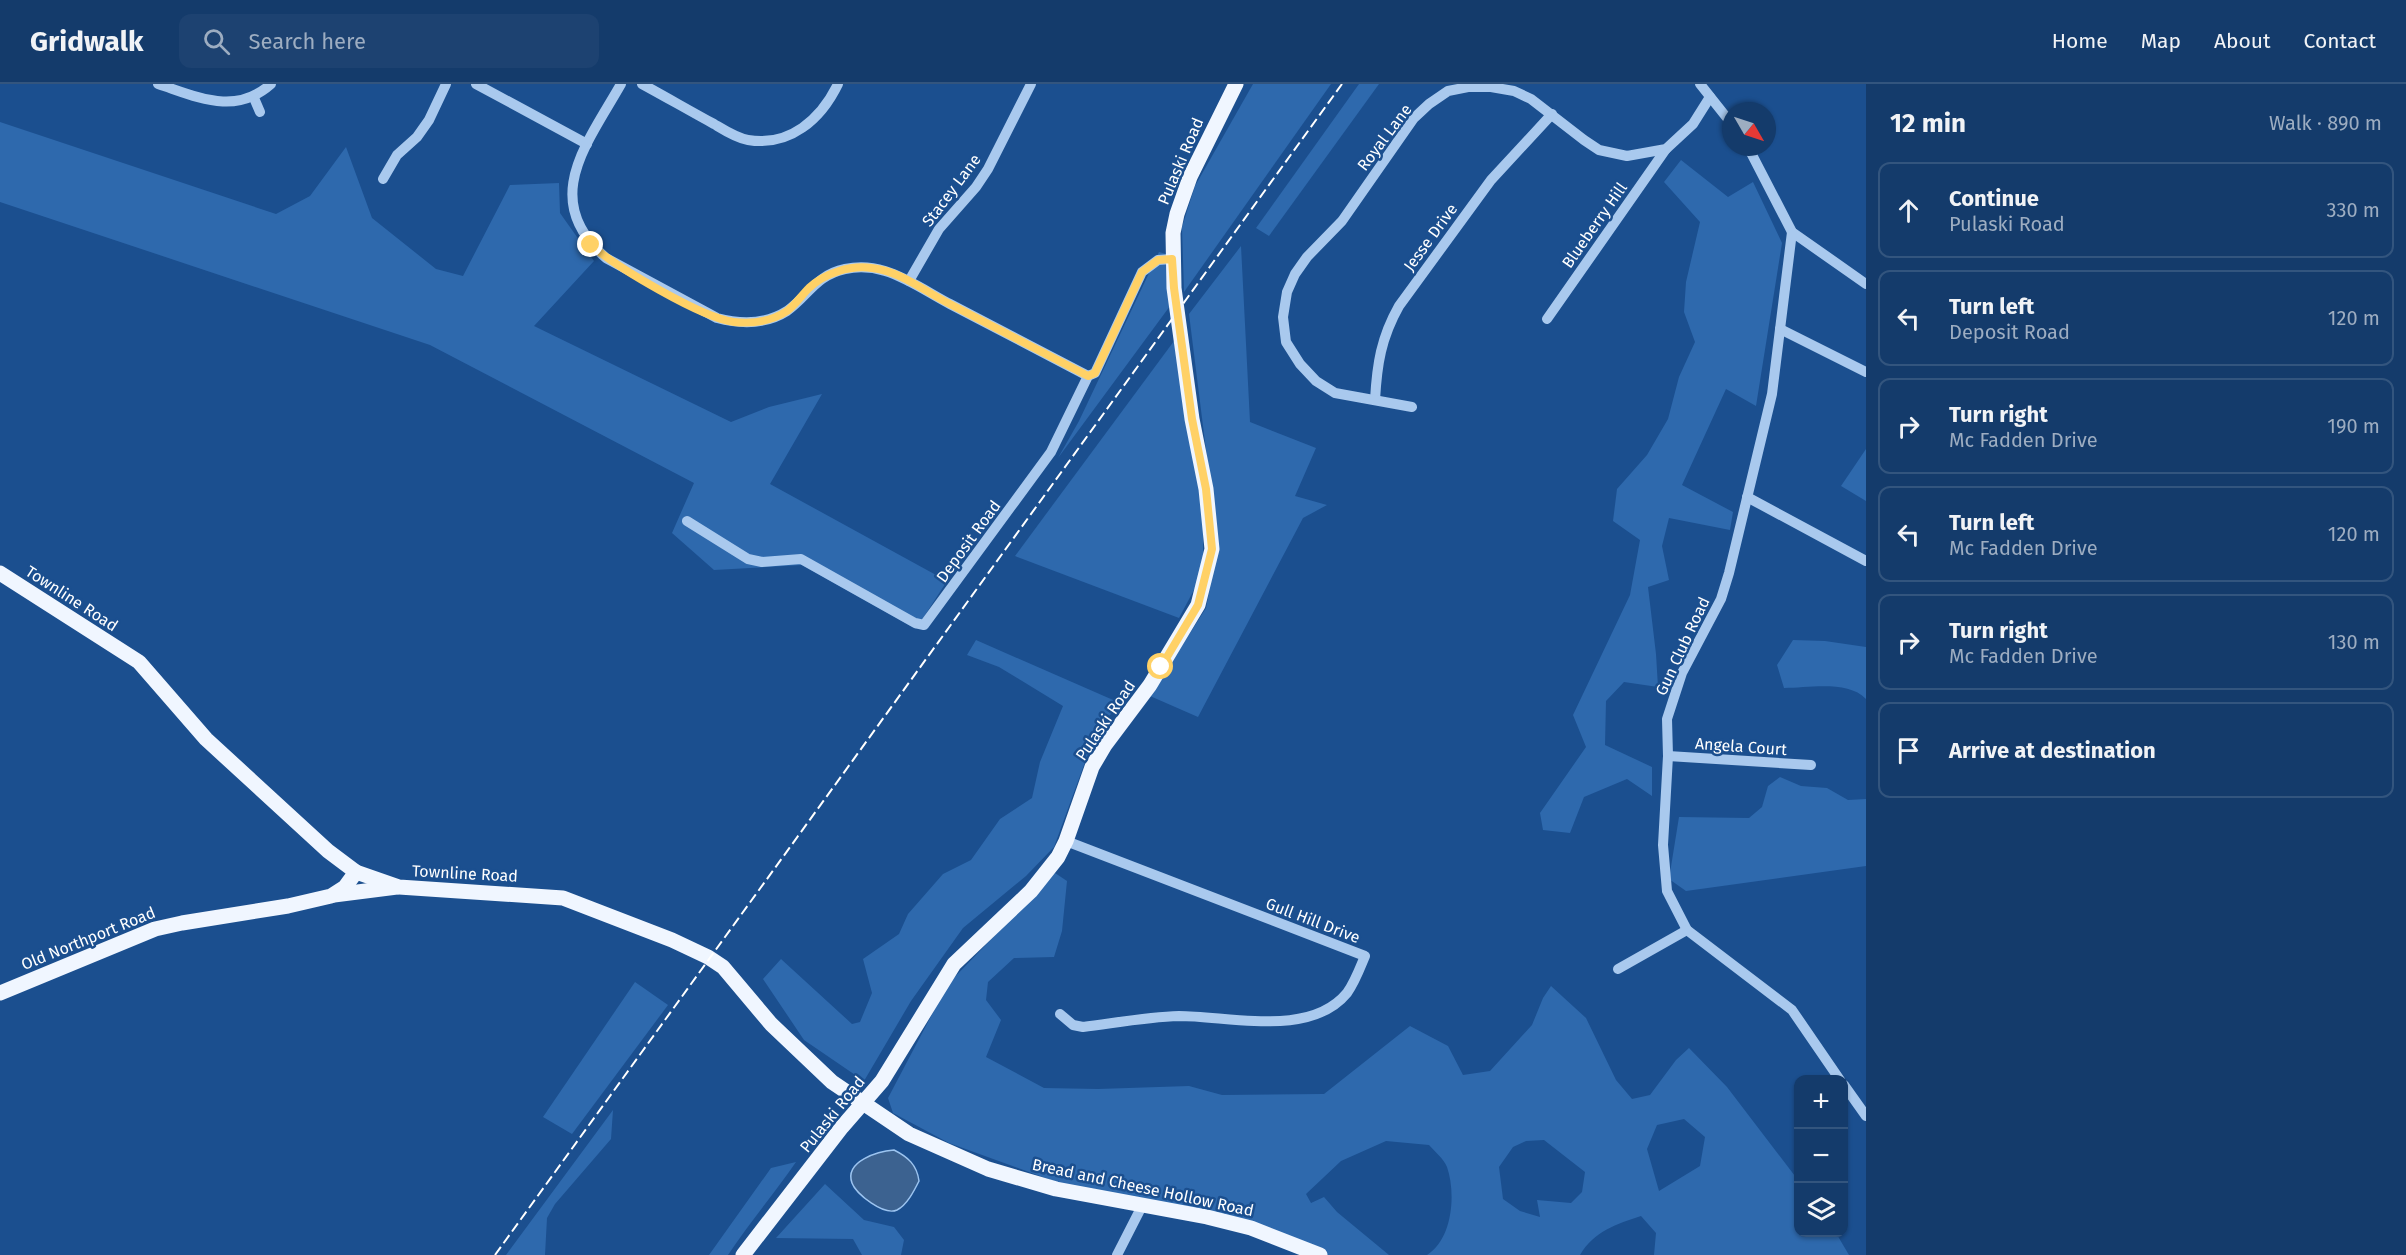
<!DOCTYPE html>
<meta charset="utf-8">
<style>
body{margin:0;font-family:"Fira Sans",sans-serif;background:#1d4271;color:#f1f3f6}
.controls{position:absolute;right:18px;bottom:18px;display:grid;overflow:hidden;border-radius:12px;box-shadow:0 2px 4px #0004}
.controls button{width:54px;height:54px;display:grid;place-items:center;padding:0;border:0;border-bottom:2px solid #33557e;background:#143b6b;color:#f1f3f6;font:30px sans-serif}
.compass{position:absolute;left:1722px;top:18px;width:54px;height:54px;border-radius:50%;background:#143b6b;box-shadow:0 2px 4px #0004;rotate:129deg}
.stop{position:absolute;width:18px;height:18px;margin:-14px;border:4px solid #ffd166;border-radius:50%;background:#fff}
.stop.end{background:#ffd166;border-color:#fff;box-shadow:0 2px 6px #0008}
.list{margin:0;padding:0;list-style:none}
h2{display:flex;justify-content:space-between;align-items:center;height:78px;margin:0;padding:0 24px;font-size:26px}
h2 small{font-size:20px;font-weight:400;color:#9dadc1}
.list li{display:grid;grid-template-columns:39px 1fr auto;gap:18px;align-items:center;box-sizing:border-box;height:96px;margin:0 12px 12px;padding:0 12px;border:2px solid #33557e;border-radius:12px}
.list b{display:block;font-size:22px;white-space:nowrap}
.list p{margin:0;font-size:20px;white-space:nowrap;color:#9dadc1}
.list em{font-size:20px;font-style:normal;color:#9dadc1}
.icon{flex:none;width:33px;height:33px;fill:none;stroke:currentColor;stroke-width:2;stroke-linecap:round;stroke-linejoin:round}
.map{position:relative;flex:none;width:1866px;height:1171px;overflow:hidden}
header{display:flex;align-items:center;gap:36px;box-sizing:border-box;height:84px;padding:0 30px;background:#143b6b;border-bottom:2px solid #33557e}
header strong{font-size:28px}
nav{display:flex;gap:33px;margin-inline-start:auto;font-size:21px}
.search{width:420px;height:54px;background:#1d4271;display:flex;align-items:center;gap:15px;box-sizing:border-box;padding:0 21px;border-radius:12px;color:#9dadc1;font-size:22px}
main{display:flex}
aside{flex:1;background:#143b6b}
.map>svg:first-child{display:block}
.green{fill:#2e69ad;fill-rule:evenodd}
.water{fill:#3c6290;stroke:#9cc4f0;stroke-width:1.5}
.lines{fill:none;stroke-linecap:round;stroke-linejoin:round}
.minor{stroke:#a9c9ee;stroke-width:10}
.major{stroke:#f0f6ff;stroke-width:15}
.rail{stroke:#fff;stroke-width:2;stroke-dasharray:10 4.5;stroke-linecap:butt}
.route{stroke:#ffd166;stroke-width:8}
.labels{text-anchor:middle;stroke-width:5;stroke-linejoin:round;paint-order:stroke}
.street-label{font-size:16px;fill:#fff;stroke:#1b4f8f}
</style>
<header>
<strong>Gridwalk</strong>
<div class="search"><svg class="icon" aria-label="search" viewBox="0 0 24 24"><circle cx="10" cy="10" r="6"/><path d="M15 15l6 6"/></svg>Search here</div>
<nav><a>Home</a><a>Map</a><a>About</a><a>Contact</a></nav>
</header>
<main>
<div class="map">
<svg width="1866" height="1171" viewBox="0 0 1866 1171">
<rect width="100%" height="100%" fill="#1b4f8f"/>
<!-- green -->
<g class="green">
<polygon points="1253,0 1331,0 1184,208 1182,143 1195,102"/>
<polygon points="1359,0 1379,0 1269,152 1256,144"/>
<polygon points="0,38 276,130 310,112 346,63 372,134 436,185 463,192 510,101 559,99 560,129 594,177 534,242 731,338 769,323 822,310 770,400 947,497 916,545 802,481 714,486 672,449 694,399 430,261 0,118"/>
<polygon points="1681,76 1728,113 1753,98 1782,159 1756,322 1726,305 1682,401 1733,428 1730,446 1669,434 1662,462 1669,496 1648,503 1656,570 1658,603 1624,598 1606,617 1605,661 1652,683 1652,712 1627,695 1584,713 1570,749 1543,746 1540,729 1586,663 1573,631 1630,511 1640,456 1613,437 1617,405 1647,371 1668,335 1679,293 1695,258 1684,228 1686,198 1700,138 1664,98"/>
<polygon points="1241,162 1250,338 1316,364 1295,412 1327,421 1303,434 1198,633 1150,612 1206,524 1218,462 1189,230"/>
<polygon points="1159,168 1166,170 1170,222 1058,374 1079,337"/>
<polygon points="1174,257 1203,427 1203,473 1196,502 1179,534 1015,472"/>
<polygon points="1866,365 1866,417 1841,402"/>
<polygon points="976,556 1120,619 1096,648 1054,763 1026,792 963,844 911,917 864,997 804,956 763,895 781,875 852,940 860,938 872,909 863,875 899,850 908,830 943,790 971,776 1000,735 1032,714 1040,678 1063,622 999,583 967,571"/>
<path d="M1793 556 1825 557 1866 563V615C1848 596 1809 604 1784 604L1777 581Z"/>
<polygon points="1780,693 1801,702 1827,704 1848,716 1866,715 1866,782 1686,807 1669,795 1679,733 1749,734 1762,723 1768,702"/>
<path d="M1055 789 1067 797 1062 847 1054 873 1014 874 988 898 986 916 1001 936 986 973 1044 1004 1098 1005 1189 1002 1222 1011 1324 1010 1410 942 1448 962 1463 991 1490 987 1532 941 1543 914 1551 902 1586 934 1616 996 1632 1015 1650 1011 1676 976 1689 964 1727 1003 1798 1096V1148L1836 1149 1849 1171H1654L1656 1149 1641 1132C1617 1140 1594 1147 1580 1171H1427C1453 1155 1456 1109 1447 1083 1444 1075 1434 1067 1429 1061L1386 1057 1341 1077 1306 1110 1311 1119 1324 1113 1337 1128 1389 1171H1323L1059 1099 949 1059 893 1029 888 1014 948 900ZM1684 1035 1705 1053 1700 1082 1659 1107 1647 1065 1657 1041ZM1544 1056 1585 1088 1582 1108 1571 1119 1537 1116 1540 1133 1520 1127 1503 1115 1499 1083 1513 1063 1526 1057Z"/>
<polygon points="635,898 668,921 572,1050 543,1033"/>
<polygon points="613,1026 611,1055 555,1120 547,1134 545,1171 506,1171"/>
<path d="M796 1078C774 1110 749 1139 728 1171H709L771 1084Z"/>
<polygon points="825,1100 864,1136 894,1143 904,1156 901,1171 862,1171 853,1155 776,1154"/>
</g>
<!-- water -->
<path class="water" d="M894 1066C908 1073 917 1081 919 1097 914 1107 907 1121 897 1126 884 1132 856 1110 852 1099 844 1077 879 1067 894 1066Z"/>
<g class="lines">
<!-- minor -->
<g class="minor">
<path d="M158 0C198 13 235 32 271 0"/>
<polyline points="476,0 587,60"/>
<path d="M621 0C587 60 539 116 606 174L717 234C740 240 765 241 787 227 808 212 816 191 845 185 859 182 872 183 885 187 908 194 929 209 950 220 996 244 1042 268 1088 292"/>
<path d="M642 0C666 13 690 27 714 40 724 46 736 54 748 56 790 63 821 35 838 0"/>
<polyline points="1700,0 1731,39"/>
<polyline points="254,14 260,28"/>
<polyline points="1748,63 1792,148 1866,200"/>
<polyline points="383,95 397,71 417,53 429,36 446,0"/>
<polyline points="1792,148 1772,310 1729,489 1721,515 1682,589 1667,635 1668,672 1663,761 1667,807 1687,846 1792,926 1840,996"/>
<polyline points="909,197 939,145 976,103 988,85 1031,0"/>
<polyline points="1547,235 1666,65"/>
<polyline points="1780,245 1866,288"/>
<path d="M1375 316C1377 280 1381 254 1399 222L1491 96 1552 30"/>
<polyline points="1412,323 1335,309 1316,297 1300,280 1286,258 1283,233 1287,208 1295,190 1307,173 1342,137 1414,34 1429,20 1448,7 1468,3 1491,3 1514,7 1531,15 1584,56 1599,66 1627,72 1666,65 1693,40 1710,13"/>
<polyline points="1747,413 1866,477"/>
<polyline points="687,437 748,475 762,478 801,475 915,539 924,541 1051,368 1088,292 1095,289 1142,188 1158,176 1172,175"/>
<polyline points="1668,672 1811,681"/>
<polyline points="1618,885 1687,846"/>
<path d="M1060 930 1073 941 1083 943C1115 939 1147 933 1179 932 1230 932 1310 954 1347 909 1355 898 1360 884 1365 872L1066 757"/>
<polyline points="1844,1001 1866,1032"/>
<polyline points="1117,1171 1142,1122"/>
</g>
<!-- major -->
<g class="major">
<polyline points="0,489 139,578 206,655 328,767 356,788 399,803 563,814 672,856 708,873 723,883 771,940 832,998 909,1050 988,1085 1056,1105 1207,1133 1251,1144 1320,1171"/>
<polyline points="334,811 397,803"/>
<polyline points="0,909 155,845 182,839 288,822 331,812 345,803 356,788"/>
<polyline points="743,1171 842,1043 882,997 954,880 1031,807 1058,773 1066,757 1092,683 1105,661 1150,601 1198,521 1212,465 1206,405 1192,335 1174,204 1173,149 1177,130 1190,93 1236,0"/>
</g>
<!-- rail -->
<polyline class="rail" points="495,1171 1342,0"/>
</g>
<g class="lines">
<!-- route -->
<path class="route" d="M591 161C616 183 702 234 734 238 752 240 772 237 787 227 795 221 802 211 809 204 825 189 850 181 872 184 899 187 923 206 946 218 993 242 1040 267 1088 292L1095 289 1142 188 1158 176 1172 175 1174 204 1192 335 1206 405 1212 465 1198 521 1161 583"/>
</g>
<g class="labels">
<!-- street labels -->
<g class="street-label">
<text transform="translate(1384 53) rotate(-53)" y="6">Royal Lane</text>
<text transform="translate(1180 77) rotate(-67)" y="6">Pulaski Road</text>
<text transform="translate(951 106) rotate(-53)" y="6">Stacey Lane</text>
<text transform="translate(1594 141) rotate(-55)" y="6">Blueberry Hill</text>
<text transform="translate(1430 153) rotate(-54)" y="6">Jesse Drive</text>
<text transform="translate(968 457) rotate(-54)" y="6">Deposit Road</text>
<text transform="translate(72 514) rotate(33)" y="6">Townline Road</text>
<text transform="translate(1682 562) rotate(-65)" y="6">Gun Club Road</text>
<text transform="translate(1105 636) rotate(-56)" y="6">Pulaski Road</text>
<text transform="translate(1741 662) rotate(4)" y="6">Angela Court</text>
<text transform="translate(465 789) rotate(3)" y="6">Townline Road</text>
<text transform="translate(1313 836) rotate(21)" y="6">Gull Hill Drive</text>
<text transform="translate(88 854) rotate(-22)" y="6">Old Northport Road</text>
<text transform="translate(832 1030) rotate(-51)" y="6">Pulaski Road</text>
<text transform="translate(1143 1103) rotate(12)" y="6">Bread and Cheese Hollow Road</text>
</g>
</g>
</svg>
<div class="controls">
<button>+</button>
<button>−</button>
<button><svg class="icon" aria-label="layers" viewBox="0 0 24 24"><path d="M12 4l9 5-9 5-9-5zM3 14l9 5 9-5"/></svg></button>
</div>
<svg class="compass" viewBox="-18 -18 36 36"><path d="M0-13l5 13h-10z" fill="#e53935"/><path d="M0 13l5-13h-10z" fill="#9dadc1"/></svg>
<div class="stop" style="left:1161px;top:583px"></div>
<div class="stop end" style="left:591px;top:161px"></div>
</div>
<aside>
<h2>12 min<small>Walk · 890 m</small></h2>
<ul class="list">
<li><svg class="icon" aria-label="ahead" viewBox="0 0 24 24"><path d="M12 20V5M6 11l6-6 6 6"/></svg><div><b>Continue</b><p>Pulaski Road</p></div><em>330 m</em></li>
<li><svg class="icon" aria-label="left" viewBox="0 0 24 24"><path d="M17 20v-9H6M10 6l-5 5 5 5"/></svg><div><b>Turn left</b><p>Deposit Road</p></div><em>120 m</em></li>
<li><svg class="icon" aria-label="right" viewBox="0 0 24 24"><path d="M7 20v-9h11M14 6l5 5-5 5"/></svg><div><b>Turn right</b><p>Mc Fadden Drive</p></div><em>190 m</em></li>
<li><svg class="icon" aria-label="left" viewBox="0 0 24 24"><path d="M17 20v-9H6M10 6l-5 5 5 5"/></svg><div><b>Turn left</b><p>Mc Fadden Drive</p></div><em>120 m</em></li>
<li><svg class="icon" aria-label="right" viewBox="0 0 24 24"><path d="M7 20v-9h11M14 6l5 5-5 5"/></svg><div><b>Turn right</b><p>Mc Fadden Drive</p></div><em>130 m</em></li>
<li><svg class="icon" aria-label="arrive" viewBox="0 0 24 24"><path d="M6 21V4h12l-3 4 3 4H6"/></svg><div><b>Arrive at destination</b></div></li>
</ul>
</aside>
</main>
